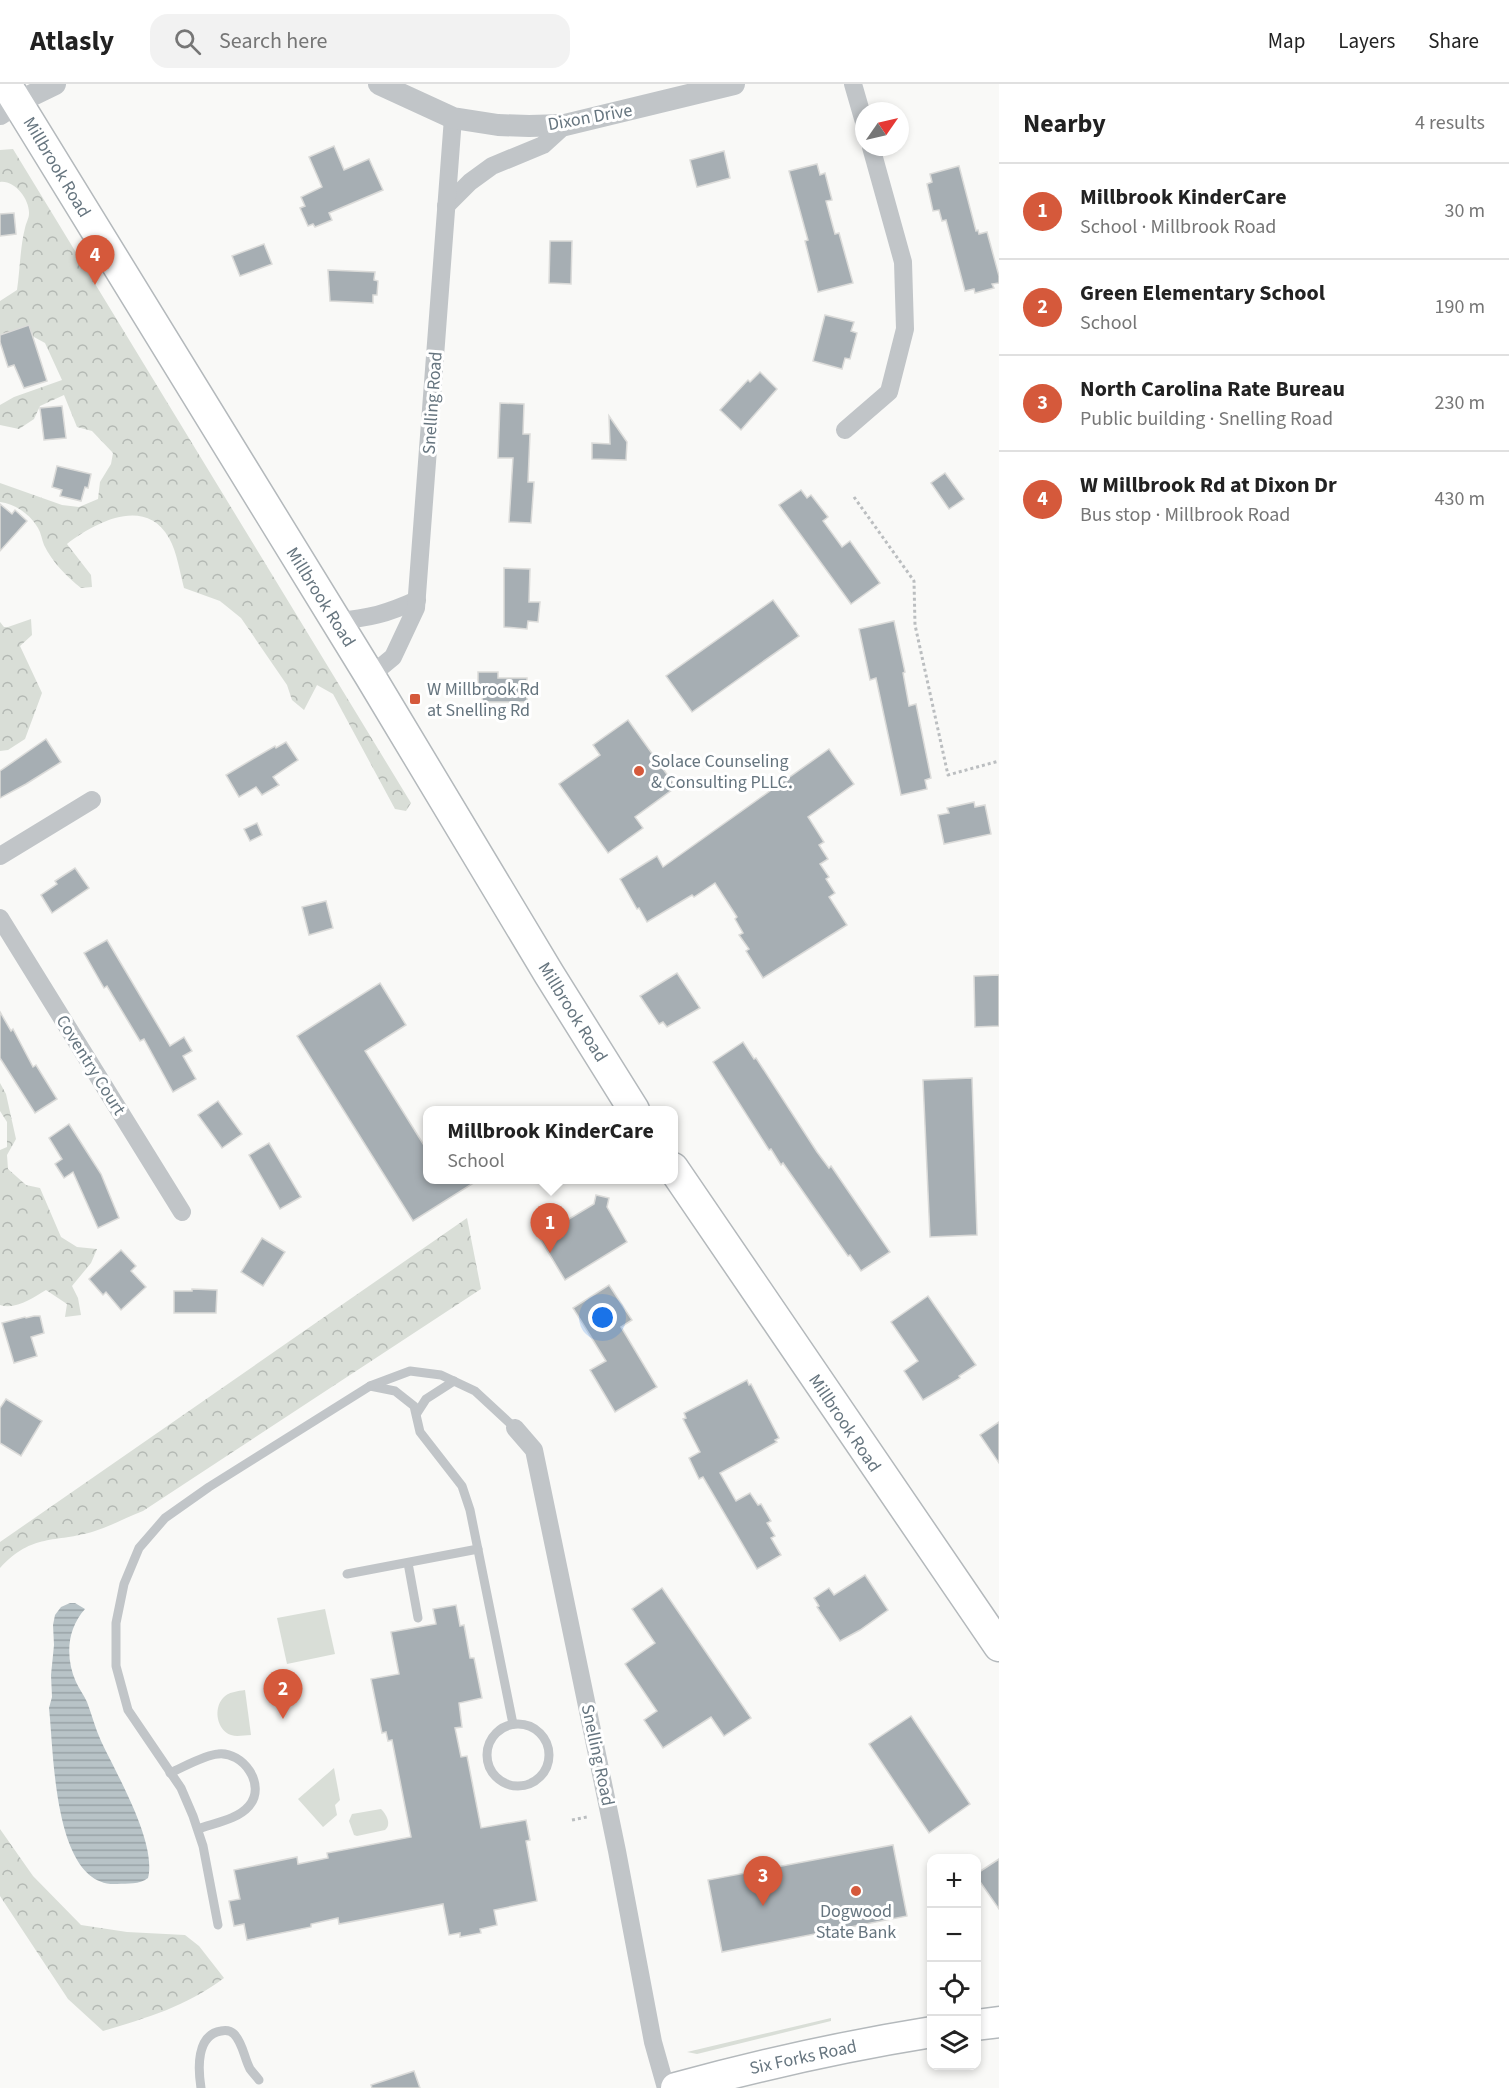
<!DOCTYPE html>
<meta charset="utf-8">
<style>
body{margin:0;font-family:"Source Sans 3",sans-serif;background:#f2f2f2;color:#222}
.controls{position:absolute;right:18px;bottom:18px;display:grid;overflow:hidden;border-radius:12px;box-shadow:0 3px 9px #0003}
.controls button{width:54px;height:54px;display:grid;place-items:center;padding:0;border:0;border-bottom:2px solid #e0e0e0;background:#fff;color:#222;font:30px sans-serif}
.compass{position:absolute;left:855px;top:18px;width:54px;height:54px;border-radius:50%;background:#fff;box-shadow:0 3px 9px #0003;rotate:56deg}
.you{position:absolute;left:603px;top:1234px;width:21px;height:21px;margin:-15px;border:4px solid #fff;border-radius:50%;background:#1a73e8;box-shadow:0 0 0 9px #1a73e833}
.badge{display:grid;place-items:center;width:39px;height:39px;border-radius:50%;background:#d5593b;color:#fff;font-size:20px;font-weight:700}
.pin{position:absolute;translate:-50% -50px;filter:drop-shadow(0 2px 3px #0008)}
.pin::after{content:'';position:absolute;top:32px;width:21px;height:18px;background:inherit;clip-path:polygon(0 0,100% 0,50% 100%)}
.popup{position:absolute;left:423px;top:1022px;width:255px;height:78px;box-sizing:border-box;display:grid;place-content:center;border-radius:12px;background:#fff;filter:drop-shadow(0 2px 4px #0005);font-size:20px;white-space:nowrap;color:#767676}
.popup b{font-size:22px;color:#222}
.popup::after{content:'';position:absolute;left:50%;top:100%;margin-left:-12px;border:12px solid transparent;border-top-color:#fff}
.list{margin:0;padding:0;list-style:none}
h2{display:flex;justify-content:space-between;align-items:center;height:78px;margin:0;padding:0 24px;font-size:26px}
h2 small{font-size:20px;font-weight:400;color:#767676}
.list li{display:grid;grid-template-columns:39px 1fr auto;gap:18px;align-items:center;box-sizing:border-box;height:96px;padding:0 24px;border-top:2px solid #e0e0e0}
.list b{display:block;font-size:22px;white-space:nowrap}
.list p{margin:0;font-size:20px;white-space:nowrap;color:#767676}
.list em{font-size:20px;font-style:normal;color:#767676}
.icon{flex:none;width:33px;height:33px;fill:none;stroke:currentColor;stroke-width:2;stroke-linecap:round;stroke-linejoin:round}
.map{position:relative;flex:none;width:999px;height:2004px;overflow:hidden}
header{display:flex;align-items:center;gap:36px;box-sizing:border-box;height:84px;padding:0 30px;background:#fff;border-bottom:2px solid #e0e0e0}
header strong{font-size:28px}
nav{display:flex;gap:33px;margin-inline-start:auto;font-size:21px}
.search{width:420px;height:54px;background:#f2f2f2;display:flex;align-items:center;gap:15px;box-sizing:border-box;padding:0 21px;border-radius:18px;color:#767676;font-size:22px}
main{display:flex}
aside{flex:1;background:#fff}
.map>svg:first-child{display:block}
.green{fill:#d9ded7}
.forest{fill:url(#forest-crowns)}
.water{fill:url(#water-rules)}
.building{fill:#a6aeb3;stroke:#dbdbd9;stroke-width:1.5}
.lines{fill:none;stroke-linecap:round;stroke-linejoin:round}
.primary-casing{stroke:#b4b9bc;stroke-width:33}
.path{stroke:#bbbec0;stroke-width:3;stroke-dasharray:3 3;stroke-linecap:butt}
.service{stroke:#c1c5c8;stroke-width:9}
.minor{stroke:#c1c5c8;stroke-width:18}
.tertiary{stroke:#c1c5c8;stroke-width:22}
.primary{stroke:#fff;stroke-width:30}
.poi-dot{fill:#d5593b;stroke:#fff;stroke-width:2}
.labels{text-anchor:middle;stroke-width:6;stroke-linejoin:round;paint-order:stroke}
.street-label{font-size:18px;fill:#66757f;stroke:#fff}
.poi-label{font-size:18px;fill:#66757f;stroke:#fff;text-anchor:start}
</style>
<header>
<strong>Atlasly</strong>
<div class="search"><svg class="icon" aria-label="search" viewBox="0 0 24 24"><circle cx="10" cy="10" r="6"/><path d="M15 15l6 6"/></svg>Search here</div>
<nav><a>Map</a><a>Layers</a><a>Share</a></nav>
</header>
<main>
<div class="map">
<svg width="999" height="2004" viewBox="0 0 999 2004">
<defs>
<pattern id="forest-crowns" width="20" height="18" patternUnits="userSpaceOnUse" patternTransform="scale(1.5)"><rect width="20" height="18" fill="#d9ded7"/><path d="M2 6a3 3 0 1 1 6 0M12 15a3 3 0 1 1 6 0" fill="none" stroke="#b4b9b4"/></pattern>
<pattern id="water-rules" width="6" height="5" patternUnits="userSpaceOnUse" patternTransform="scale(1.5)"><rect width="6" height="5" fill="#b8c3c7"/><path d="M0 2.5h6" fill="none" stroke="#99a3a7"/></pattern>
</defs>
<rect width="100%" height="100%" fill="#f9f9f7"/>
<!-- green -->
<g class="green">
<polygon points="325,1525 335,1570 287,1580 277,1534"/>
<path d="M245 1606 251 1651C244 1651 237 1653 231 1651 217 1646 213 1625 223 1614 228 1608 238 1607 245 1606Z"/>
<polygon points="334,1684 340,1716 335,1721 337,1731 323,1743 298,1715"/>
<path d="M381 1725C386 1730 392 1740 385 1746L357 1752 354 1751 349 1737 352 1730Z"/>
<polygon points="831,1934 831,1937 697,1970 687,1968"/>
</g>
<!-- forest -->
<g class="forest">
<path d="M13 65 411 719 406 727 395 725 333 610 317 601 304 626 292 616 287 601 241 534 220 517 184 504C180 489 177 468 169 454 145 412 96 438 67 460L91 491 92 503 81 504C67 493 52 478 44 461 42 456 41 449 38 444 30 430 15 420 0 418V399L62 421 79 423 98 415 100 398 111 380 113 369 92 347 77 343 64 311 40 322 34 335 19 345 0 341V321L14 313 62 296 45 259 34 253 0 258V217L17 206C20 186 20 164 25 144 26 139 29 134 29 130 30 116 15 96 0 98V66Z"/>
<polygon points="31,535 32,551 20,562 42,609 25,655 8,666 0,667 0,538 4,543 8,543"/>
<path d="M0 999 6 1010 16 1055 7 1071 8 1085 26 1101 40 1104 61 1153 77 1163 97 1165 91 1179 72 1202 78 1214 81 1231 65 1233 67 1220 46 1206C33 1214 16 1226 0 1221V1066L7 1063V1038L0 1027Z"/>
<path d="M467 1134 481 1205 143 1427C127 1433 111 1442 95 1447 53 1460 34 1448 0 1484V1458Z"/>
<path d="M0 1745 33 1792 81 1841 127 1848 185 1851 199 1862 224 1894C185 1923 149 1933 103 1947L68 1915 0 1812Z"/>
</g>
<!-- water -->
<path class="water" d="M70 1519H75L85 1525C67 1545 65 1573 76 1598 79 1605 84 1611 87 1618 92 1631 95 1644 101 1657 117 1691 157 1759 148 1794 139 1801 128 1799 117 1800 53 1804 54 1668 49 1624L52 1613 51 1591 54 1561 53 1541 55 1531 61 1523Z"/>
<!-- building -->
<g class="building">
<polygon points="334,62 344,86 369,75 383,106 329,129 332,136 315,143 313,140 308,142 300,124 305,122 301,113 322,103 309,73"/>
<polygon points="724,67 730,94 697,103 690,76"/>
<polygon points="817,80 820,91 825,89 832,116 826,117 835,150 839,149 853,199 818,208 805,157 808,156 789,87"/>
<polygon points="959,82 976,147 978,146 979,150 987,148 999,192 999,199 992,200 994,204 975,209 974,205 965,207 946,136 942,137 939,126 933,127 927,100 932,98 930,90"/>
<polygon points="14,129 16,150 0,152 0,130"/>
<polygon points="550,157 572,157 571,200 549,199"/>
<polygon points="264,160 272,180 240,192 232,172"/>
<polygon points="328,186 375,188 374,196 378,197 377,211 373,211 373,219 330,217"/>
<polygon points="825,231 854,238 851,247 857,249 850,275 845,274 842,285 813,277"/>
<polygon points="29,241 47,297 24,304 14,281 8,283 0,258 0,251"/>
<polygon points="760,288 777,305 741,346 720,326 748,296 750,298"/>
<polygon points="500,319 524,320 523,350 530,350 528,398 534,398 531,439 509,438 513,374 498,374"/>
<polygon points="62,322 66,354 44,356 40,324"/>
<polygon points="609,332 627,358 626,376 592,375 592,359 610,360"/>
<polygon points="57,382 91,390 88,404 85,403 81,417 60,412 62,406 52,403"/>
<polygon points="945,389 964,415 949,425 931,399"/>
<polygon points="801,406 807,414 811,411 828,433 823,437 842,463 850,457 880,499 851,520 779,421"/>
<polygon points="0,420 12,430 15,426 27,437 0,467"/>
<polygon points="504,484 530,485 529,518 540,518 538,538 528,537 527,545 504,543"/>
<polygon points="773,516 799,552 692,628 666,592"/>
<polygon points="894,537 905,588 903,589 909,622 916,620 931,694 925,696 927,705 901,711 876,594 870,596 859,545"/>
<polygon points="478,588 498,588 498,594 527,594 527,618 482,618 483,610 478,610"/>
<polygon points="628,636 676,703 635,733 643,744 608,769 559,700 600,671 593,661"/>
<polygon points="46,655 61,678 26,700 0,714 0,687"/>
<polygon points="286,658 298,676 273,693 279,701 262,711 256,703 239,713 226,691 275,662 276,664"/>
<polygon points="829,665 854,700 808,733 824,758 819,761 828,775 820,780 829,793 826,795 835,809 829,813 847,841 763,894 746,867 749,865 739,851 743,849 735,835 737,833 715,799 694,813 692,811 647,838 639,824 637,825 620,795 657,772 663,783"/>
<polygon points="974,718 975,723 985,721 991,750 944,760 938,731 949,729 947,724"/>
<polygon points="257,739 262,751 250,757 244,745"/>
<polygon points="75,784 89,804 52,829 41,811 57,800 55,797"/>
<polygon points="326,817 333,844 309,851 302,823"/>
<polygon points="107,856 170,962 184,953 192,967 183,972 196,995 173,1008 144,955 140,957 107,902 104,904 84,869"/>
<polygon points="677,889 700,924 667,943 663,938 659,940 640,912"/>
<polygon points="999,891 999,942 975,943 974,892"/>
<polygon points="380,899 406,941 365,967 427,1066 427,1095 480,1095 413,1137 297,952"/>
<polygon points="0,928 11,947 13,945 33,983 36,981 57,1015 35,1029 0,974"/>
<polygon points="743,958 754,975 756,974 817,1068 829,1084 831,1082 890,1168 861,1187 850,1171 848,1172 783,1079 781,1081 771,1065 769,1066 713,978"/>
<polygon points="972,994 977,1151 930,1153 923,996"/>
<polygon points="218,1017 242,1050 222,1064 198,1031"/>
<polygon points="69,1040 101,1090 119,1134 98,1144 73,1088 64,1094 55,1080 62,1075 49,1054"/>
<polygon points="269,1059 301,1113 280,1125 249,1071"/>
<polygon points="596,1111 609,1114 607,1123 627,1158 565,1196 539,1153 594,1120"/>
<polygon points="262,1154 285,1168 263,1202 241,1188"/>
<polygon points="121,1166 136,1182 131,1187 146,1203 121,1226 106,1208 103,1211 89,1195"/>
<polygon points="609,1201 632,1236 621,1243 657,1303 615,1328 590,1286 606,1277 573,1224"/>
<polygon points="192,1205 217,1206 216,1229 174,1229 174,1207 192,1207"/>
<polygon points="928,1212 976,1281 959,1292 960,1294 923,1316 904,1287 918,1277 891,1238"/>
<polygon points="34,1232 40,1232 44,1249 31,1253 37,1272 14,1279 2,1239 25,1233 26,1234"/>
<polygon points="747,1296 749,1301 751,1300 779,1354 775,1356 777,1358 720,1389 736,1417 750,1409 758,1421 761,1420 771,1437 767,1439 775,1452 771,1454 781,1471 757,1485 703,1393 699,1395 689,1374 700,1368 683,1335 686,1334 684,1329"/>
<polygon points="6,1315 42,1337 21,1372 0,1359 0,1324"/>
<polygon points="999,1338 999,1379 980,1351"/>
<polygon points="865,1491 888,1526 860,1546 840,1557 817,1523 819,1522 814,1514 829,1504 834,1511"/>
<polygon points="662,1504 751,1634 724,1652 711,1633 663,1664 644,1636 657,1627 625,1580 655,1559 632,1525"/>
<polygon points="456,1521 460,1542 464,1541 470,1574 474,1574 482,1614 459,1619 462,1643 455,1644 461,1673 467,1672 481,1744 526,1736 530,1756 526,1757 537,1817 494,1826 497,1841 480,1845 481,1849 460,1853 460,1849 449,1851 443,1820 339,1840 338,1834 311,1840 311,1843 247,1856 244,1840 234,1842 229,1817 240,1815 234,1786 297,1773 298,1780 328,1774 327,1769 411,1753 392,1656 388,1657 386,1648 382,1649 371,1595 399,1590 391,1548 436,1540 433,1525"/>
<polygon points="911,1632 970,1720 929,1749 869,1660"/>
<polygon points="893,1761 907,1832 722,1868 708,1796"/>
<polygon points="999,1775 999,1825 976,1792 976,1790"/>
<polygon points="414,1987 420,2004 372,2004 371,2001"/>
</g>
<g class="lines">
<defs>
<g id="primary">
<polyline points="6,0 370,592 549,890 634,1026"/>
<polyline points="673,1084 999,1562"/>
<polyline points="976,1941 999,1938"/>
<path d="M676 2004C760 1981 845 1962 932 1948"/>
</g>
</defs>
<!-- primary casing -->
<use href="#primary" class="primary-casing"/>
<!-- path -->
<g class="path">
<polyline points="854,413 914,497 915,541 948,691 999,677"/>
<polyline points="572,1736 587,1733"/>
</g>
<!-- service -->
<g class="service">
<polyline points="370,1302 395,1307 414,1322 420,1348 462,1402 470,1426 513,1640"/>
<polyline points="417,1329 426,1315 454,1297"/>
<polyline points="408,1479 418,1534"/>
<polyline points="347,1490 478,1465"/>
<circle cx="518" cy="1671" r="31"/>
<path d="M170 1689C184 1683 204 1671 218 1670 243 1667 267 1701 249 1722 237 1736 214 1739 198 1745"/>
<polyline points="218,1841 203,1762 193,1732 181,1704 128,1626 116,1582 116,1539 124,1500 139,1464 165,1434 209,1403 370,1302 410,1287 441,1291 475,1307 515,1344"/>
<path d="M201 2004C198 1985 196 1951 221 1947 226 1946 230 1946 234 1950 243 1959 244 1974 250 1985 253 1989 256 1992 259 1996"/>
</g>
<!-- minor -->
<g class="minor">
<polyline points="853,0 864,38"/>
<polyline points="446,122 470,98 492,82 543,61 565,41"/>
<polyline points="845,346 889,308 905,245 903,178 871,63"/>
<path d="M336 537C370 534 386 530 417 516"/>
<polyline points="370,592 393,573 416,524 453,34"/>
<polyline points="0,772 92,716"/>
<polyline points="0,834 182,1128"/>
<polyline points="515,1344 534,1366 617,1767 653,1958 666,2004"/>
</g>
<!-- tertiary -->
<g class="tertiary">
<polyline points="379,0 453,34 498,41 529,42 565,41 734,0"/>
<polyline points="0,30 18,18 55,0"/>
</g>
<!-- primary -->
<use href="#primary" class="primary"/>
</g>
<!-- markers -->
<g class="poi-dot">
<rect x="409" y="609" width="12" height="12" rx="3"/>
<circle cx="639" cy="687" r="6"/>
<circle cx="856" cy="1807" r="6"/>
</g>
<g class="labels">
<!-- street labels -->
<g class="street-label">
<text transform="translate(590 33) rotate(-10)" y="6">Dixon Drive</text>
<text transform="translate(57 83) rotate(59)" y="6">Millbrook Road</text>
<text transform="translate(432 319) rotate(-86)" y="6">Snelling Road</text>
<text transform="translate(321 513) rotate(58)" y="6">Millbrook Road</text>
<text transform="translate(573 928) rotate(58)" y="6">Millbrook Road</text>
<text transform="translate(91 981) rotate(58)" y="6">Coventry Court</text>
<text transform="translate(845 1339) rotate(56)" y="6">Millbrook Road</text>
<text transform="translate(598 1671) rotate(78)" y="6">Snelling Road</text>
<text transform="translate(803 1973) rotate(-12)" y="6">Six Forks Road</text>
</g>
<!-- poi labels -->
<g class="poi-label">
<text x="427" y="611">W Millbrook Rd<tspan x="427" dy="21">at Snelling Rd</tspan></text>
<text x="651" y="683">Solace Counseling<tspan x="651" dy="21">&amp; Consulting PLLC.</tspan></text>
<text x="856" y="1833" text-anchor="middle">Dogwood<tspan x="856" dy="21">State Bank</tspan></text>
</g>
</g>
</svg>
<div class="controls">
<button>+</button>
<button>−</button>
<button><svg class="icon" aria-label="locate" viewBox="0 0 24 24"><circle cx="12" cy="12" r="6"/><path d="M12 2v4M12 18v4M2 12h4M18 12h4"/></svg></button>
<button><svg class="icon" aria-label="layers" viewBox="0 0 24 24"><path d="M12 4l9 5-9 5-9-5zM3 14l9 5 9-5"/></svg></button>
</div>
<svg class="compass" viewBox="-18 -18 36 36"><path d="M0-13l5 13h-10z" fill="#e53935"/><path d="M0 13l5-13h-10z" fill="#767676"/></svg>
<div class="you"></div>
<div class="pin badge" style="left:550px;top:1169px">1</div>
<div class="popup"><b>Millbrook KinderCare</b>School</div>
<div class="pin badge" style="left:283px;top:1635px">2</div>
<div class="pin badge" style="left:763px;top:1822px">3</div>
<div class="pin badge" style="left:95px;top:201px">4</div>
</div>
<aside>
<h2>Nearby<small>4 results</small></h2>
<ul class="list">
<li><span class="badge">1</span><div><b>Millbrook KinderCare</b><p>School · Millbrook Road</p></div><em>30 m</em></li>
<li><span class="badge">2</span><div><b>Green Elementary School</b><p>School</p></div><em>190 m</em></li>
<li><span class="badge">3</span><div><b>North Carolina Rate Bureau</b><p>Public building · Snelling Road</p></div><em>230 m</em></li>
<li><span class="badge">4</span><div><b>W Millbrook Rd at Dixon Dr</b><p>Bus stop · Millbrook Road</p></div><em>430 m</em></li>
</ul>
</aside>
</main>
